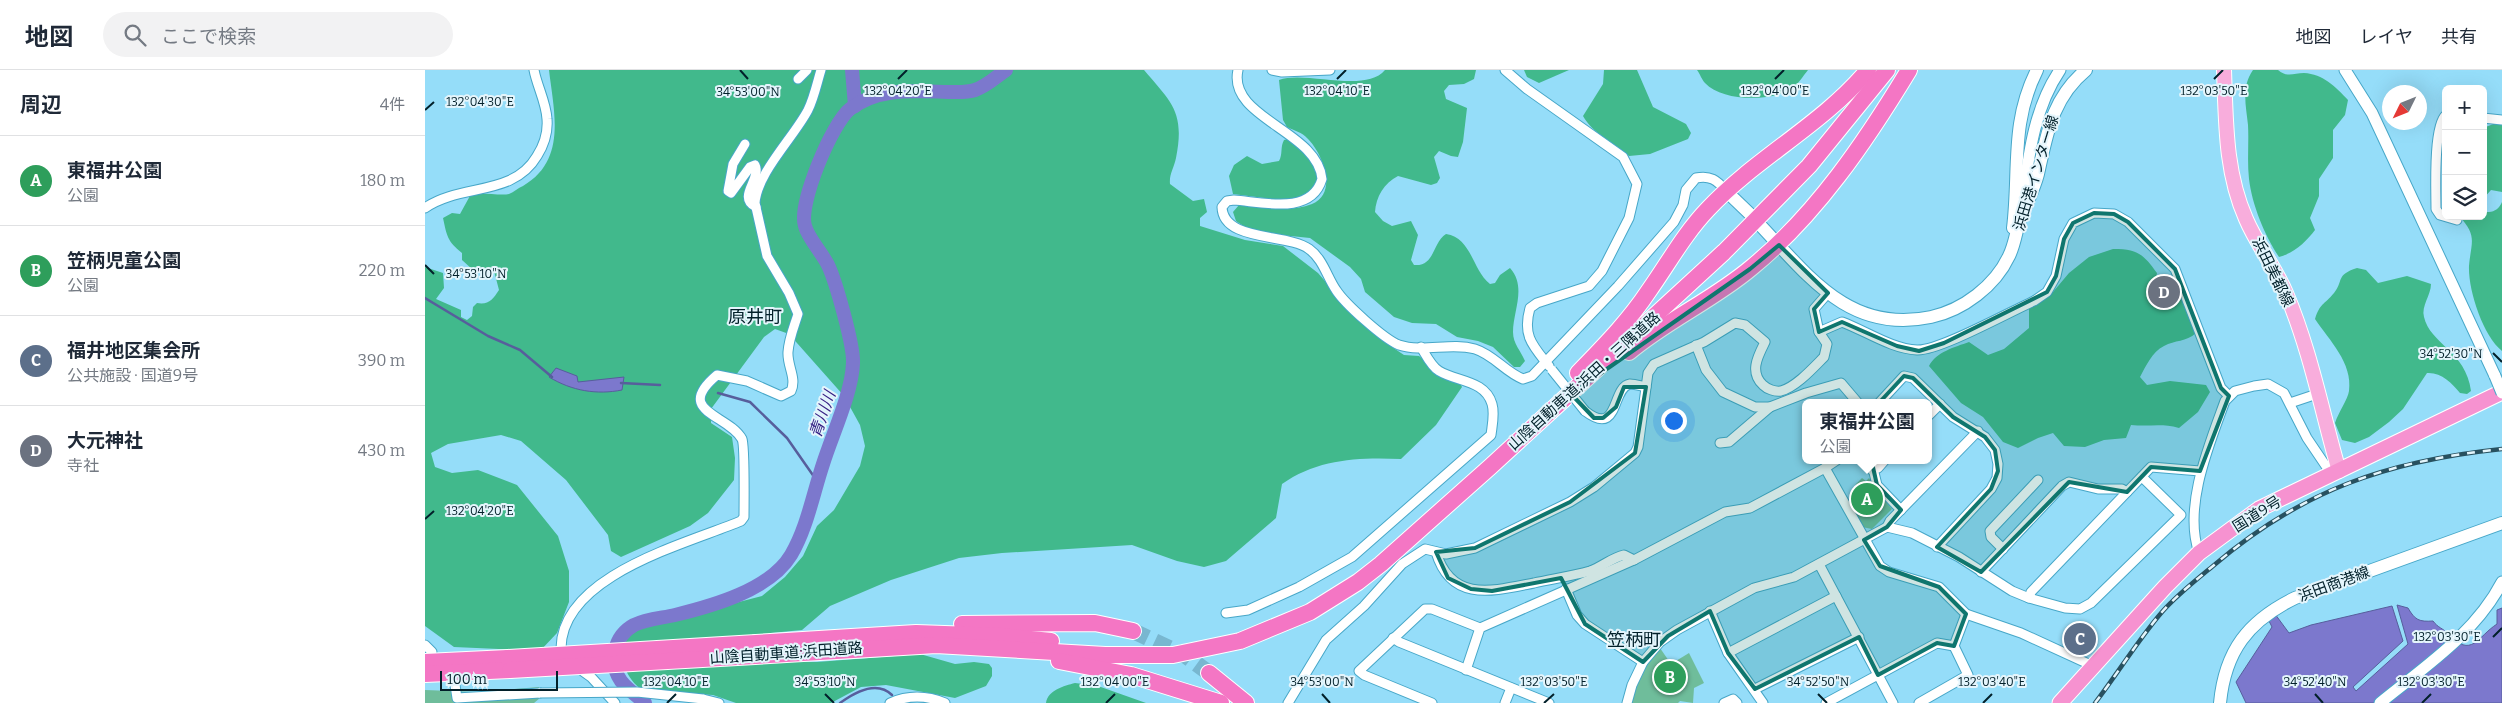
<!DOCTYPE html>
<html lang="ja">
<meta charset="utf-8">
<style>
body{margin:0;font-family:Bitter,"Noto Sans JP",serif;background:#f2f2f3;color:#1f2937}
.controls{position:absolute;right:15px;top:15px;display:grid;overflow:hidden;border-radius:8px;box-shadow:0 5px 20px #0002}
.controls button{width:45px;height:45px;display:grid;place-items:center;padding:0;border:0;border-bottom:1px solid #e0e1e3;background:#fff;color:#1f2937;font:25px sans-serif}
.compass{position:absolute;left:1957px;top:15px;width:45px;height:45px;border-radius:50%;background:#fff;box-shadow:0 5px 20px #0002;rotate:227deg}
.scale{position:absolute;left:15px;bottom:12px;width:118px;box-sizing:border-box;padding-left:5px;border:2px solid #02202a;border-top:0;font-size:14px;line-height:18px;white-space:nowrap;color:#02202a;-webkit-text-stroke:4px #e4f5fc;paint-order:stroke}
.you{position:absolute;left:1248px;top:350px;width:18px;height:18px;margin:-12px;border:4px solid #fff;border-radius:50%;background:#1a73e8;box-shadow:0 0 0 8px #1a73e833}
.badge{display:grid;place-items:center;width:32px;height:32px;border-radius:50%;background:#914927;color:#fff;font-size:16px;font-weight:700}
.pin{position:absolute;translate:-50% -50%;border:2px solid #fff;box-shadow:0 1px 5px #0006}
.popup{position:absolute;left:1377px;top:329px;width:130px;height:65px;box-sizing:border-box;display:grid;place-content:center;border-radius:8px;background:#fff;filter:drop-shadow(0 1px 4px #0005);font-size:16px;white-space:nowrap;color:#747a83}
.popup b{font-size:19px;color:#1f2937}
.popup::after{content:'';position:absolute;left:50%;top:100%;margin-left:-10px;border:10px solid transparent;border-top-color:#fff}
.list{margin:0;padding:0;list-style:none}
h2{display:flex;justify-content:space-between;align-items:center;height:65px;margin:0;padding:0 20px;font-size:21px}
h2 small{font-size:16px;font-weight:400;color:#747a83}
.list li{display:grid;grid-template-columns:32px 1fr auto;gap:15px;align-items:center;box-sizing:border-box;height:90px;padding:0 20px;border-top:1px solid #e0e1e3}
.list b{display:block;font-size:19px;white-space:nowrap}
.list p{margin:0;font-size:16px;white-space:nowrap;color:#747a83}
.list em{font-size:16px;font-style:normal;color:#747a83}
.icon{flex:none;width:28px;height:28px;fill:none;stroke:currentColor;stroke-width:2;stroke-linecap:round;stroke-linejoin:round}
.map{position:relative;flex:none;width:2077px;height:633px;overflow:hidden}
header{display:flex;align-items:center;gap:30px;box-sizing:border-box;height:70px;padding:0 25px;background:#fff;border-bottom:1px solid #e0e1e3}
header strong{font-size:24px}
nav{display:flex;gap:28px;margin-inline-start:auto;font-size:18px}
.search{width:350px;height:45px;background:#f2f2f3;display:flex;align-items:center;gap:12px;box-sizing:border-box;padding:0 18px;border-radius:28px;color:#747a83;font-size:19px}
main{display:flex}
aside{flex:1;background:#fff}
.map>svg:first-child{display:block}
.green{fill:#6fbd9b}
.forest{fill:#41b98c}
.water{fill:#7c78cd;stroke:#575e9c}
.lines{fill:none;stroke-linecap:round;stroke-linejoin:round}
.stream{stroke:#575e9c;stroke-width:2.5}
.river{stroke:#7c78cd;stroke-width:14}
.motorway-tunnel{stroke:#78b7d0;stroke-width:16;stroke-dasharray:16 8;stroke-linecap:butt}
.minor-casing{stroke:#47a7c8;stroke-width:11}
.tertiary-casing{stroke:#47a7c8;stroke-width:13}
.secondary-casing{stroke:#47a7c8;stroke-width:14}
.primary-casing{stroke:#fff;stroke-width:16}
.trunk-casing{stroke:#fff;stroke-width:17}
.motorway-casing{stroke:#fff;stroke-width:18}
.minor{stroke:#fff;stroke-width:9}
.tertiary{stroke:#fff;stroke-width:11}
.secondary{stroke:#fff;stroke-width:12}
.primary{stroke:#f8addc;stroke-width:14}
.trunk{stroke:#f692d0;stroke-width:15}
.motorway{stroke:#f476c4;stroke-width:16}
.rail-casing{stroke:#285160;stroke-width:4.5}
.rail{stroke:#e4f5fc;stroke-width:2.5;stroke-dasharray:8;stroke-linecap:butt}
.minor-bridge-casing{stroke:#47a7c8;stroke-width:11;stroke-linecap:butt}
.tertiary-bridge-casing{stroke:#47a7c8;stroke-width:13;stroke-linecap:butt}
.motorway-bridge-casing{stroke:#fff;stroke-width:18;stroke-linecap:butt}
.minor-bridge{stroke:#fff;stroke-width:9}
.tertiary-bridge{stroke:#fff;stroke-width:11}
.motorway-bridge{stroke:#f476c4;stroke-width:16}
.marked{fill:#0f766e;fill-opacity:0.2;stroke:#0f766e;stroke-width:4;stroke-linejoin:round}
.ticks{fill:none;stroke:#02202a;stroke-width:2}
.labels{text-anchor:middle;stroke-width:4;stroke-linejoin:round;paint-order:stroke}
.street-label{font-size:15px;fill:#02202a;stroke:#e4f5fc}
.water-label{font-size:16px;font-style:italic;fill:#341e83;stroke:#e4f5fc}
.quarter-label{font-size:18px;fill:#02202a;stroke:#e4f5fc}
.ticks-label{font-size:12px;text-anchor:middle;fill:#02202a;stroke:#e4f5fc;stroke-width:4;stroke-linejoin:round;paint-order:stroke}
</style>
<header>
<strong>地図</strong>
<div class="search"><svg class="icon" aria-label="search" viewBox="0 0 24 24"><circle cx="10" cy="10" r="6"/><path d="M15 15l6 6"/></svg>ここで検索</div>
<nav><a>地図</a><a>レイヤ</a><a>共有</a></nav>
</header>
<main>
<aside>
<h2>周辺<small>4件</small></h2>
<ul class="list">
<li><span class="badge" style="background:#2e9e5b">A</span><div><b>東福井公園</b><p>公園</p></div><em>180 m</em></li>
<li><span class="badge" style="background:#2e9e5b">B</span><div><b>笠柄児童公園</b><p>公園</p></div><em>220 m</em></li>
<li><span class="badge" style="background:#5c6f8a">C</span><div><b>福井地区集会所</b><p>公共施設 · 国道9号</p></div><em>390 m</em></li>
<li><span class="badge" style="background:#6b7280">D</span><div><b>大元神社</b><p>寺社</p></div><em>430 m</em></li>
</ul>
</aside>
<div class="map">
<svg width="2077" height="633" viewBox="0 0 2077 633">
<rect width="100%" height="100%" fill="#95ddf9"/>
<!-- green -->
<g class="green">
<polygon points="1437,408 1441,411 1444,408 1453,423 1467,439 1447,459 1437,457 1424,435 1431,414"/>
<polygon points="1235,578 1246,594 1264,583 1279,613 1269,618 1268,633 1255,631 1253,633 1206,633 1217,601"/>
<polygon points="114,617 115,628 109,633 0,633 0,620 52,622"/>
</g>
<!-- forest -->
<g class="forest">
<path d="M124 0H719C747 33 760 42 751 88 749 98 744 104 745 114L768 131 779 129 782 142 775 148V156L820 170 858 176 893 203 933 249 958 271 979 285 994 286 1025 311H1034L1037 317 1011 355 976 389C934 387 892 389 857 414L851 448 801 491 779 497 752 491 707 475 577 483 534 488 466 510 405 536 377 560 346 563 330 568 334 591 392 592 495 584 530 594 549 592 564 594 567 598V606L561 616 530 628 461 615 436 617 406 633H311L288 625 273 624C247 633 213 629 201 600 197 592 194 586 196 577 198 571 205 564 210 559L337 526 360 507 378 486 392 456 409 440 435 396 440 376 435 355 419 326 364 264 350 259 339 267 286 339V353L307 367 310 388 309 410 283 443 265 456 196 487 186 481 183 465 141 410 96 371 76 365 23 374 6 383 10 397 27 403 53 400 92 415 133 466 144 501V532L132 563 115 581 29 577 0 556V197L18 203 19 218 11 229 36 240V247L42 250 47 246 48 237 52 233C64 235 68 229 74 220L69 201 48 200 37 190V183C22 171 22 166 18 148L27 143 35 144 46 124C58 122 76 126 84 124 89 122 93 118 98 116 142 90 129 43 124 0Z"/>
<path d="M960 0H1051L1049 9 1039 14 1024 15 1019 21 1021 29 1042 38 1038 72 1033 87 1026 86 1014 81 1009 87 1015 108 1012 113 1006 115 973 106C959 113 951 127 950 142L958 151 967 156 986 151 993 165 986 190 989 195C1010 197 1007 173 1021 164 1047 168 1047 200 1065 214L1070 213 1075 205 1085 198C1102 217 1088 241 1088 262 1088 274 1096 281 1100 291L1095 297H1089L1068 277 1053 271 1032 267 1011 254 987 253 969 247 940 222 936 209 925 197 885 168 846 164 820 157 811 151 808 142 814 135C837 137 865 143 887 134 914 123 897 82 882 68 878 63 868 60 862 57L858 50 854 10C880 0 940 24 960 0Z"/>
<polygon points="1099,0 1144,0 1114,13 1102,7"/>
<path d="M1179 0H1212L1228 37 1261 54 1266 63 1263 69 1225 84 1204 86C1189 72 1168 64 1158 46L1178 14Z"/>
<path d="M1272 0H1383C1378 6 1372 16 1365 20 1344 31 1298 32 1280 13 1277 10 1275 4 1272 0Z"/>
<path d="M1828 0H1853C1862 8 1869 3 1879 3 1898 4 1911 17 1923 30L1920 45 1908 60V88L1894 109V126L1885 148 1890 160C1881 172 1869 183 1854 187 1840 166 1827 135 1824 109 1822 91 1824 73 1823 55 1821 35 1816 17 1828 0Z"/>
<polygon points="2071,53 2077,53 2077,122 2066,120 2058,129 2058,58"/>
<path d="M863 69 882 82 894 107 885 123 864 131 808 124 804 106 809 95 822 86 837 94 854 91C858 84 855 77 859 70Z"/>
<path d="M2077 132V281C2058 266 2043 220 2044 196 2046 172 2053 166 2034 146H2058V140C2065 145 2074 140 2077 132Z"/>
<path d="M1688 179C1713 179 1718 184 1732 203L1727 228 1739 235 1758 229 1771 263C1761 272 1750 270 1739 276 1727 282 1721 296 1715 307L1722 315 1745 311 1781 315 1785 322 1773 342 1754 358C1736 353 1725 357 1706 355L1701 368 1679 370 1660 377 1639 376 1628 363 1613 368 1593 378 1578 372 1558 347 1536 333 1504 296C1511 282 1530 277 1544 272L1563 285 1579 279 1604 258V236L1628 222 1644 203 1664 187Z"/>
<path d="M1932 198 1941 200 1953 213 1982 206 2006 214C2006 225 1996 236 1999 247 2005 274 2041 281 2046 321L2042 324 2035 323C2027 313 2016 302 2002 303L1978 339 1964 352 1944 367 1930 373 1917 370 1910 353C1913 343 1923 329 1924 321 1928 293 1904 270 1890 249 1895 233 1899 235 1909 223 1919 211 1910 205 1932 198Z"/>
<path d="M650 613 673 616 721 633H621C623 620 639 616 650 613Z"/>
</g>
<!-- water -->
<g class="water">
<path d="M131 298 152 306 153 312 199 307 197 320C172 325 147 321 124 307Z"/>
<path d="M1972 535 1983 538C1990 550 1994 552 2008 551 2013 558 2018 558 2023 564 2047 589 2052 567 2072 554V540L2077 538V633H1821L1811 612 1847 557 1843 549 1850 544 1864 563 1886 555 1967 536 1978 571 1928 617 1931 621 1983 574Z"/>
</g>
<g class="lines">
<!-- stream -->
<g class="stream">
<polyline points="0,228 63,266 95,280 127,307"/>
<polyline points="196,313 235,315"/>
<polyline points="293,323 325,332 362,368 392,411"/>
<path d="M415 633C430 622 452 610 467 625"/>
</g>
<!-- river -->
<g class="river">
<polyline points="427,0 430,36"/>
<path d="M220 633C212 626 202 619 196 611 183 592 189 566 209 555 221 549 237 548 250 545 287 536 345 520 366 485 382 458 388 424 398 394 407 365 427 323 428 293 429 276 411 212 403 195 397 183 383 168 380 156 373 134 407 53 425 39 454 17 489 21 523 22 532 22 541 23 550 20 562 16 571 7 581 0"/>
</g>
<!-- motorway-tunnel -->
<polyline class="motorway-tunnel" points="708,561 761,586 784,603"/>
<defs>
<g id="minor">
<path d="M813 0C802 48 893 61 897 109 886 146 837 132 809 130L802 131 797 137C798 172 862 163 884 179 898 189 902 207 911 220 920 234 959 269 974 275 998 283 1026 272 1050 279 1069 285 1080 302 1098 309L1107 306 1193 216 1249 152 1258 135 1261 120 1271 108C1285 105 1292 110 1301 121"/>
<polyline points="847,0 857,2 905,0"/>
<path d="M1080 0 1102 19 1198 87 1212 114 1204 148 1177 201 1164 216 1112 233 1105 238C1097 266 1108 276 1124 296"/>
<polyline points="373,9 382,0"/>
<path d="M2021 45C2008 56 2011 121 2011 139L2015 145 2032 150"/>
<polyline points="2058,48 2077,50"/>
<path d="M320 74 308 94 303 121 306 123 325 97 330 95C337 109 311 127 331 137"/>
<path d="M0 138C36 113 88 127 112 86 119 75 123 61 122 49 121 32 112 16 109 0"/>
<path d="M1394 262 1417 252C1441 261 1467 279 1492 280 1514 281 1584 242 1609 231L1622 222 1631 206 1639 169 1648 153 1669 143 1689 144 1703 152 1750 199 1796 318 1804 326"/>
<polyline points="1271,275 1281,300 1298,322 1330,337 1345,337 1381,323 1416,313 1433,333"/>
<polyline points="1454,333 1479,306 1488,308 1528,347 1560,367 1570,380 1573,394 1572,408 1566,419 1512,477"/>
<polyline points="1865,333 1892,324"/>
<path d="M1160 341C1195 368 1186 317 1205 314 1210 314 1216 316 1221 317"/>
<polyline points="1503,346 1515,334"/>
<polyline points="1295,373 1304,372 1345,337"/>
<polyline points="1446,390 1452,415 1476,440"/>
<polyline points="1400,398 1412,390"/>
<polyline points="1447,400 1453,398 1460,390"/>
<polyline points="1462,457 1465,451 1553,361"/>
<polyline points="1578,479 1566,467 1565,461 1613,410"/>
<path d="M1011 482C1026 533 1068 521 1109 513 1127 509 1147 506 1165 501 1177 497 1186 488 1199 485L1209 490"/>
<path d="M1774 483C1758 437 1784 375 1800 331L1810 321 1829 316 1843 314 1859 323 1882 368 1907 405"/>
<polyline points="1394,494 1468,633"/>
<polyline points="1556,502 1637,416 1644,412 1673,419 1697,419 1702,422"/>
<polyline points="1141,519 1152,545 1160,554 1218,592"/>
<polyline points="1604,528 1606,522 1726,397 1775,401"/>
<polyline points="1285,541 1303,583 1338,633"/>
<path d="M801 543 823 540 874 517 927 487 1066 365C1067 356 1070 344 1067 334 1060 310 1032 312 1014 301 1006 296 1001 285 996 277"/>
<polyline points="968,568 974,572 1124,633"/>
<polyline points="0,575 7,582"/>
<polyline points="1303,583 1411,526"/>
<path d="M142 585 136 578C137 505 261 474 316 451L319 447C319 436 320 375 317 369 303 344 248 342 292 305L322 311 356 326 366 321C372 308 362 296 363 282 364 268 369 257 373 244L364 223 342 186 330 133C332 103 369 67 383 40 389 28 392 13 396 0"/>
<polyline points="152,597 166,607 190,633"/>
<polyline points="1041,600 1055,558 1209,490 1300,442 1325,438 1400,398 1455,496 1464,502 1514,517 1541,544 1596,563 1668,596"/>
<polyline points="30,615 32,628 115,623"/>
<polyline points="1330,619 1434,567"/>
<polyline points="278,629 294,633"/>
<path d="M465 633C483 625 501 625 520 633"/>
<path d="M863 633 901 570 939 536 977 494 1000 479 1021 484 1050 478 1145 432 1169 417 1210 383 1213 377 1223 303 1229 294 1279 272 1310 253 1320 255 1340 272C1333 286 1324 302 1338 315 1342 319 1350 322 1356 321 1371 317 1388 298 1399 287L1402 274 1394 262 1389 239 1403 223"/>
<polyline points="1007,633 939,605 934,601 1000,539 1007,539 1055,558"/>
<polyline points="1080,633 1086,618"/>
<polyline points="1202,633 1207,615 1218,592 1235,572 1252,560 1329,518 1369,507 1462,457 1487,463 1534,487 1587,521 1604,528 1640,538 1655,539 1666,533 1756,445 1717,407"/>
<polyline points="1299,633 1308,629 1312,633"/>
<polyline points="1401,633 1512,573 1529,576"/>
<polyline points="1494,633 1543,605 1529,576 1541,544"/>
</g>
<g id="tertiary">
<polyline points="1920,0 1947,43 2070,306"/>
<path d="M1596 141C1603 93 1607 41 1635 0"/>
<path d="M1955 633C1999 597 2050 564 2077 512"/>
</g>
<g id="secondary">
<polyline points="1301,121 1326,145"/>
<path d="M1336 156C1385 208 1426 264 1506 247 1538 240 1570 216 1584 186 1590 174 1591 161 1595 150 1601 134 1609 120 1613 104 1622 64 1627 28 1661 0"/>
<path d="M1588 158C1595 101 1585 53 1612 0"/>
<path d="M1795 633C1800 581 1823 551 1870 528L2077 453"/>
</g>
<path id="primary" d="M1799 0C1801 51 1800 102 1821 149 1832 175 1850 197 1861 223 1885 279 1897 342 1914 401"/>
<polyline id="trunk" points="1635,633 1740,517 1774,483 1834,439 2077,322"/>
<g id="motorway">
<path d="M1204 282C1242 250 1288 230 1326 198 1391 145 1441 71 1484 0"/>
<path d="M1153 303C1178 277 1203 252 1223 222 1243 194 1259 164 1283 139 1332 87 1397 55 1443 0"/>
<polyline points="537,554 670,553 708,561"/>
<polyline points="331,573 491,563 576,566 626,571"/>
<polyline points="330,586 511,575 680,585 748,585 815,571 885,542 933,512 956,494 1065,397 1299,182 1384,96 1462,0"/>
<polyline points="634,591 706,605 796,633"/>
<polyline points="0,592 83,588"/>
<polyline points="784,603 821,633"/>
<polyline points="0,604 85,600"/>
</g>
</defs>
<!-- minor casing -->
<use href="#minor" class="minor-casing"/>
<!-- tertiary casing -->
<use href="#tertiary" class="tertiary-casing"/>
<!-- secondary casing -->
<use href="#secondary" class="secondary-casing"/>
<!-- primary casing -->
<use href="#primary" class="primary-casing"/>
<!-- trunk casing -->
<use href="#trunk" class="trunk-casing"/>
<!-- motorway casing -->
<use href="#motorway" class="motorway-casing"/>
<!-- minor -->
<use href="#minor" class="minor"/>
<!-- tertiary -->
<use href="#tertiary" class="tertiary"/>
<!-- secondary -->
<use href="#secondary" class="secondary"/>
<!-- primary -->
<use href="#primary" class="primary"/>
<!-- trunk -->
<use href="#trunk" class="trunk"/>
<!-- motorway -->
<use href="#motorway" class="motorway"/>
<defs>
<path id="rail" d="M1670 633C1693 603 1713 570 1737 542 1752 525 1771 510 1788 496 1877 420 1962 391 2077 379"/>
</defs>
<!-- rail casing -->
<use href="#rail" class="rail-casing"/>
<!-- rail -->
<use href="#rail" class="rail"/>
<defs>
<g id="minor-bridge">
<polyline points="1127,300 1160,341"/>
<polyline points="115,623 212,622 278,629"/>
</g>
<polyline id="tertiary-bridge" points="2070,306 2077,323"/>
<g id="motorway-bridge">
<polyline points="83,588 331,573"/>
<polyline points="85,600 330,586"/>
</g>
</defs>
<!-- minor-bridge casing -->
<use href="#minor-bridge" class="minor-bridge-casing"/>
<!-- tertiary-bridge casing -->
<use href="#tertiary-bridge" class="tertiary-bridge-casing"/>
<!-- motorway-bridge casing -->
<use href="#motorway-bridge" class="motorway-bridge-casing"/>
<!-- minor-bridge -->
<use href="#minor-bridge" class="minor-bridge"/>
<!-- tertiary-bridge -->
<use href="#tertiary-bridge" class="tertiary-bridge"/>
<!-- motorway-bridge -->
<use href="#motorway-bridge" class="motorway-bridge"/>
</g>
<!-- marked area -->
<path class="marked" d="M1669 143 1689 144 1703 152 1750 199 1796 318 1804 326 1775 401 1726 397 1702 422 1644 412 1556 502 1512 477 1566 419 1573 401 1570 380 1560 367 1528 347 1488 308 1479 306 1452 335 1445 384 1452 415 1476 440 1462 457 1439 470 1455 496 1514 517 1541 544 1529 576 1512 573 1453 605 1434 567 1330 619 1303 583 1285 541 1243 566 1218 592 1160 554 1136 508 1067 521 1046 519 1023 508 1011 482 1050 478 1145 432 1210 383 1221 317H1199L1191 337 1178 348H1169L1146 324 1325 199 1354 175 1403 223 1389 239 1394 262 1417 252 1472 276 1494 281 1519 273 1622 222 1631 206 1639 169 1648 153Z"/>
<!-- ticks -->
<path class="ticks" d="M315 0 323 9M473 9 482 0M912 9 921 0M1350 9 1359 0M1789 9 1798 0M0 40 9 32M0 195 9 204M2068 283 2077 292M0 449 9 441M2068 567 2077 558M400 624 409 633M897 624 905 633M1393 624 1402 633M1890 624 1898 633M242 633 251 624M681 633 690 624M1119 633 1129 624M1558 633 1567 624M1997 633 2006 624"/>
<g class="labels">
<!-- street labels -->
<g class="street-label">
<text transform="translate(1611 103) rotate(-73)" y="5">浜田港インター線</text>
<text transform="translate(1848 202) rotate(64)" y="5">浜田美都線</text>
<text transform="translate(1159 311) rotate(-42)" y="5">山陰自動車道;浜田・三隅道路</text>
<text transform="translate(1832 444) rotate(-32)" y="5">国道9号</text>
<text transform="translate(1909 514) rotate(-20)" y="5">浜田商港線</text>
<text transform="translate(361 583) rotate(-4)" y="5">山陰自動車道;浜田道路</text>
</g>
<!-- water labels -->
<g class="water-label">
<text transform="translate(397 344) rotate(-71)" y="6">青川川</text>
</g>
<!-- quarter labels -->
<g class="quarter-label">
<text x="330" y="253">原井町</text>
<text x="1209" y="576">笠柄町</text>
</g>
</g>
<g class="ticks-label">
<text x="473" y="25">132°04'20"E</text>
<text x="912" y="25">132°04'10"E</text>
<text x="1350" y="25">132°04'00"E</text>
<text x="1789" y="25">132°03'50"E</text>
<text x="323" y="26">34°53'00"N</text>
<text x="55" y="36">132°04'30"E</text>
<text x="51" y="208">34°53'10"N</text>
<text x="2026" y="288">34°52'30"N</text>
<text x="55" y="445">132°04'20"E</text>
<text x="2022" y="571">132°03'30"E</text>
<text x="400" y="616">34°53'10"N</text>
<text x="897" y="616">34°53'00"N</text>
<text x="1393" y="616">34°52'50"N</text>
<text x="1890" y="616">34°52'40"N</text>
<text x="251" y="616">132°04'10"E</text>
<text x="690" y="616">132°04'00"E</text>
<text x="1129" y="616">132°03'50"E</text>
<text x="1567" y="616">132°03'40"E</text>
<text x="2006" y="616">132°03'30"E</text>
</g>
</svg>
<div class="controls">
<button>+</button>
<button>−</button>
<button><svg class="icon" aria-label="layers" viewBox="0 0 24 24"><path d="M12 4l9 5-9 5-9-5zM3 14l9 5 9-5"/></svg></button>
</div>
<svg class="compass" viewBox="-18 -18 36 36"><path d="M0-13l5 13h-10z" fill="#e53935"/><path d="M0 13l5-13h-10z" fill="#747a83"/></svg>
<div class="scale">100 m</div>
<div class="you"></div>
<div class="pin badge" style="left:1442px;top:429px;background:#2e9e5b">A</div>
<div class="popup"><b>東福井公園</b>公園</div>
<div class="pin badge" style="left:1245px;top:607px;background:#2e9e5b">B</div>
<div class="pin badge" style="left:1655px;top:569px;background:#5c6f8a">C</div>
<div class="pin badge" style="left:1739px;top:222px;background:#6b7280">D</div>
</div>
</main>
